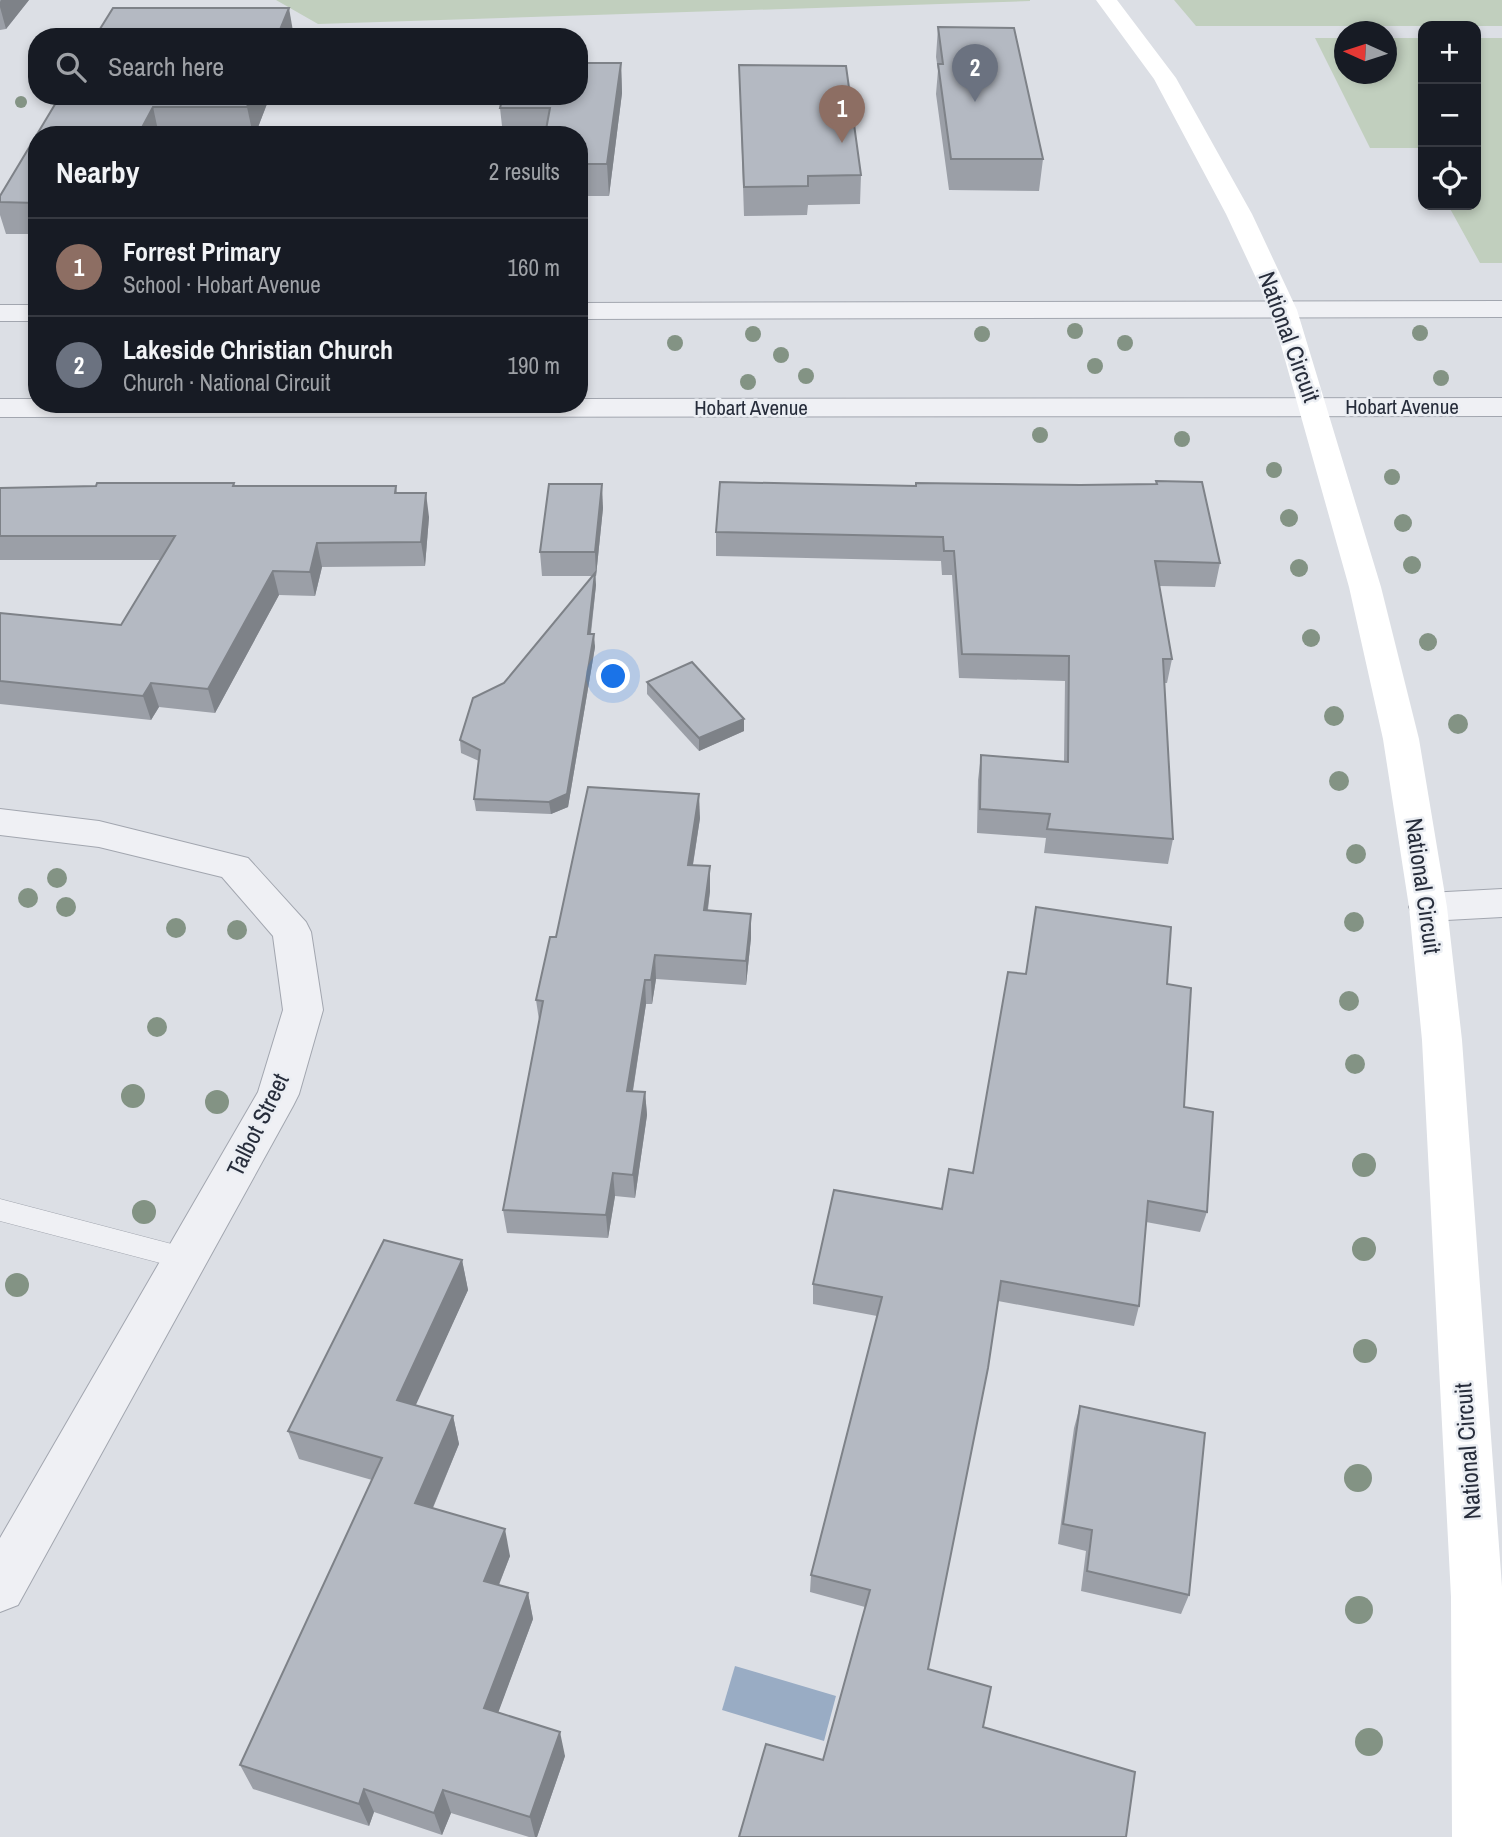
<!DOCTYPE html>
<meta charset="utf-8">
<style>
body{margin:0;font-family:"Archivo Narrow",sans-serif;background:#20242c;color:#f1f3f6}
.controls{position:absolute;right:21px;top:21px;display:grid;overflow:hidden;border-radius:14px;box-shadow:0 4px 10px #0003}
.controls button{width:63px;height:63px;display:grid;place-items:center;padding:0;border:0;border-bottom:2px solid #363941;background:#171b24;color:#f1f3f6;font:35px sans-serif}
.compass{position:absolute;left:1334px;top:21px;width:63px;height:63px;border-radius:50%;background:#171b24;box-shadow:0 4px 10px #0003;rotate:273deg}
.you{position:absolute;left:614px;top:677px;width:24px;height:24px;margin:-18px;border:5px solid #fff;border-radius:50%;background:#1a73e8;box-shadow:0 0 0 10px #1a73e833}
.badge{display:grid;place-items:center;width:46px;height:46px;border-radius:50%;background:#2563eb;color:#fff;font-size:23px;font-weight:700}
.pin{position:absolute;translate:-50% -58px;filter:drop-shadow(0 2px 4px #0008)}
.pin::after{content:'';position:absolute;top:37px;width:24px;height:21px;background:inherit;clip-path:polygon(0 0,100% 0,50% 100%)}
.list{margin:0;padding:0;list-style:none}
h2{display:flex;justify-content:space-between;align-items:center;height:91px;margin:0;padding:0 28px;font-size:30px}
h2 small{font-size:23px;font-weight:400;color:#9ea1a6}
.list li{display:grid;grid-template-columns:46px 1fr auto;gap:21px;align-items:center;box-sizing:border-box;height:98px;padding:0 28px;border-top:2px solid #363941}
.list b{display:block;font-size:26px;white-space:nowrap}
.list p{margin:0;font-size:23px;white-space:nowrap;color:#9ea1a6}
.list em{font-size:23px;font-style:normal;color:#9ea1a6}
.icon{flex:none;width:38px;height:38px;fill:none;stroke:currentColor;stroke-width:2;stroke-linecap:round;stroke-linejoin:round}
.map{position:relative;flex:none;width:1502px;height:1837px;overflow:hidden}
.search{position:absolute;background:#171b24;box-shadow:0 4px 10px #0003;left:28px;top:28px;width:560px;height:77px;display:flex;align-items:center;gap:18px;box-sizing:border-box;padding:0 24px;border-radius:28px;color:#9ea1a6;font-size:26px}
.panel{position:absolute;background:#171b24;box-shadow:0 4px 10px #0003;left:28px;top:126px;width:560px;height:287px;border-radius:28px}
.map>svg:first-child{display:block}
.green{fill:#c1cfbe}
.water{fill:#99acc4}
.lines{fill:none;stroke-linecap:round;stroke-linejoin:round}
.lane-casing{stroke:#a2a6af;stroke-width:1}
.street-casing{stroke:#a2a6af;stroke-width:2}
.lane{fill:#eff0f4;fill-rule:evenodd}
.street{fill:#eff0f4;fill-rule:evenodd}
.secondary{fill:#fff;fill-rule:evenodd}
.tree{fill:#839384}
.wall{fill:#9b9fa7}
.shaded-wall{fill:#7e8288}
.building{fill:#b4b9c2;stroke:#7e8288;stroke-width:2}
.labels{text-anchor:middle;stroke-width:5;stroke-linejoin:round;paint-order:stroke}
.far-street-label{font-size:21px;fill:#272d3b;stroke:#ebeef3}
.street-label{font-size:24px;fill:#272d3b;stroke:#ebeef3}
</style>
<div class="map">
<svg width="1502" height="1837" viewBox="0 0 1502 1837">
<rect width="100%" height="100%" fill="#dcdfe5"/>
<!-- green -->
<g class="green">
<polygon points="276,0 1030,0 1030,1 318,24"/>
<polygon points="1174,0 1502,0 1502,26 1196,26"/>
<polygon points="1315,38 1344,38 1344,74 1386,74 1387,38 1423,38 1423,158 1418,148 1370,148"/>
<polygon points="1476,38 1502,38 1502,263 1480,263 1448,205 1476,205"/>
</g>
<!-- water -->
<polygon class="water" points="735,1666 836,1696 824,1741 722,1710"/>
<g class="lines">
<defs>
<polygon id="lane" points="0,1199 187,1248 196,1251 200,1259 196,1267 187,1270 0,1221"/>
<g id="street">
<polygon points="1502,301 1502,317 579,319 579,303"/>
<rect x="0" y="305" width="37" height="16"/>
<polygon points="1502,398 1502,416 0,417 0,399 37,399 37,404 579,404 579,399"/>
<polygon points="0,809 99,821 248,858 306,922 311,932 323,1010 299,1094 293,1106 18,1605 0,1612 0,1538 258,1092 283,1010 273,936 222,877 99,847 0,835"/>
<polygon points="1502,889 1502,917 1428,921 1414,917 1409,907 1414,897 1428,893"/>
</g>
</defs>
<!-- lane casing -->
<use href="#lane" class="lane-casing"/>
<!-- street casing -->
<use href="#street" class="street-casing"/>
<!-- lane -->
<use href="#lane" class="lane"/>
<!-- street -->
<use href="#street" class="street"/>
<!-- secondary -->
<polygon class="secondary" points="1096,0 1117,0 1176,78 1252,214 1297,310 1381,587 1419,739 1447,907 1462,1040 1502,1587 1502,1837 1452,1837 1451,1597 1422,1040 1409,907 1383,739 1349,587 1271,310 1226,214 1154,79"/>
</g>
<!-- trees -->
<g class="tree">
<circle cx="21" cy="102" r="6"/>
<circle cx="1075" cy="331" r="8"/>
<circle cx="1420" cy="333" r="8"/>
<circle cx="753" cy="334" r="8"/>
<circle cx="982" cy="334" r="8"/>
<circle cx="675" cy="343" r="8"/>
<circle cx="1125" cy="343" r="8"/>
<circle cx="781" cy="355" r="8"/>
<circle cx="1095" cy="366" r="8"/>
<circle cx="806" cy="376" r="8"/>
<circle cx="1441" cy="378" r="8"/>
<circle cx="748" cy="382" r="8"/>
<circle cx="1040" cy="435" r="8"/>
<circle cx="1182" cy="439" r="8"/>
<circle cx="1274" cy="470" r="8"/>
<circle cx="1392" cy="477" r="8"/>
<circle cx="1289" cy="518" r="9"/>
<circle cx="1403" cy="523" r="9"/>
<circle cx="1412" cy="565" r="9"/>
<circle cx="1299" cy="568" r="9"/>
<circle cx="1311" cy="638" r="9"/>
<circle cx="1428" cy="642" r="9"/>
<circle cx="1334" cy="716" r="10"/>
<circle cx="1458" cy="724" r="10"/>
<circle cx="1339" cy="781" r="10"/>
<circle cx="1356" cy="854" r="10"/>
<circle cx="57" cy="878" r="10"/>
<circle cx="28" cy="898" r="10"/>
<circle cx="66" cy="907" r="10"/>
<circle cx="1354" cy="922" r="10"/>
<circle cx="176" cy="928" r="10"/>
<circle cx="237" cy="930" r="10"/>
<circle cx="1349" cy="1001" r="10"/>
<circle cx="157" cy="1027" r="10"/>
<circle cx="1355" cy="1064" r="10"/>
<circle cx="133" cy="1096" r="12"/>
<circle cx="217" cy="1102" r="12"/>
<circle cx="1364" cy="1165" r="12"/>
<circle cx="144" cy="1212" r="12"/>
<circle cx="1364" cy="1249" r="12"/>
<circle cx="17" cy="1285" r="12"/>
<circle cx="1365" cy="1351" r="12"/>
<circle cx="1358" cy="1478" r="14"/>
<circle cx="1359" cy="1610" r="14"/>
<circle cx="1369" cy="1742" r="14"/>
</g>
<!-- wall -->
<g class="wall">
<polygon points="0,0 29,0 6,29 0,30"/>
<polygon points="938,27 1043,159 1039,191 949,190 936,94 938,70 936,57"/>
<polygon points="621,63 622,93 609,196 579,196 579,135 503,135 500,108"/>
<polygon points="739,65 861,175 860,204 808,205 807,215 744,216"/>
<polygon points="60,96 270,96 255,135 37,135 37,234 6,234 0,215 0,196"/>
<polygon points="1156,481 1220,563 1215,587 1159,586 1172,659 1167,683 1164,683 1173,839 1168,864 1044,853 1046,838 977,833 978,780 981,755 1064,762 1065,681 959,678 952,575 942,575 941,561 716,556 716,532 916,486 1156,484"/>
<polygon points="234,483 235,486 396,486 397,493 429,517 425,566 322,567 315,596 279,595 215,713 159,707 151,720 0,704 0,613 121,625 160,560 0,560 0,488"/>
<polygon points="603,508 596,576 595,576 596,585 591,634 595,647 568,807 551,814 476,811 474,799 479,761 461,753 460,740 504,683 592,576 542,576 540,552"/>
<polygon points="647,682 744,731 699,751 647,694"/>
<polygon points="700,818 693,865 710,891 708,910 751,938 746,985 656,979 652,1004 646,1004 633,1091 645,1092 647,1115 635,1198 615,1196 608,1238 507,1233 503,1210 539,1020 536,1000 556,937"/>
<polygon points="1026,974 1167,984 1184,1107 1207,1212 1200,1232 1146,1222 1139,1306 1134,1326 998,1301 823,1760 865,1607 810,1592 811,1575 877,1316 813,1304 813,1284 942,1209 973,1173"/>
<polygon points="462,1260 468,1290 415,1405 453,1416 459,1444 433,1508 510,1556 499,1585 528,1593 533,1619 498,1712 565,1756 537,1837 529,1837 451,1813 442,1835 374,1812 369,1826 253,1789 240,1765 372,1480 299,1459 288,1431"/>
<polygon points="1080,1406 1189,1595 1181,1614 1081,1591 1086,1551 1058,1544 1074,1428"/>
</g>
<!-- shaded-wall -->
<g class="shaded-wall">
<polygon points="1,0 29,0 6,29 0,7 0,2"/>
<polygon points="289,8 294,37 277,37"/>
<polygon points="621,63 622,93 609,196 607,164"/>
<polygon points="252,96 270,96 255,135 253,135 247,107"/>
<polygon points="153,107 159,135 138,135"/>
<polygon points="602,484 603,508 596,576 595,552"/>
<polygon points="426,493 429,517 425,566 421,542"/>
<polygon points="317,543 322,567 315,596 310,572"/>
<polygon points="273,571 279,595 215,713 208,689"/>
<polygon points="595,573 596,585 589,646 588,634"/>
<polygon points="594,634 595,647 568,807 551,814 549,802"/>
<polygon points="151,683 159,707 151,720 143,696"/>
<polygon points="744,719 744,731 699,751 699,738"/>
<polygon points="699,794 700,818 689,889 688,865"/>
<polygon points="710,866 710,891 704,934 704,910"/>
<polygon points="751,914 751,938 746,985 746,961"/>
<polygon points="655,955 656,979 652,1004 651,980"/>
<polygon points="645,980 646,1004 629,1115 627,1091"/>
<polygon points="645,1092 647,1115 635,1198 633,1175"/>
<polygon points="613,1173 615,1196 608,1238 606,1215"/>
<polygon points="462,1260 468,1290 405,1429 397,1400"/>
<polygon points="453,1416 459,1444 423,1531 415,1503"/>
<polygon points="505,1529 510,1556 490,1607 484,1581"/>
<polygon points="528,1593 533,1619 491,1732 484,1708"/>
<polygon points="560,1732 565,1756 537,1837 535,1837 530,1817"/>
<polygon points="364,1789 374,1812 369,1826 359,1804"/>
<polygon points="443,1790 451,1813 442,1835 434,1813"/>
</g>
<!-- building -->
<g class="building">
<polygon points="113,8 289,8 277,37 95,37"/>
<polygon points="938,27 1014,28 1043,159 951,159 938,64 943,64"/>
<polygon points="579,63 621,63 607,164 579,164 579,135 545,135 550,108 500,108 503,96 579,96"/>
<polygon points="739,65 846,66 861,175 808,176 808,186 744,187"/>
<polygon points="60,96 252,96 247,107 153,107 138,135 37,135 37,203 0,202 0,196"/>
<polygon points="1156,481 1202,482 1220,563 1155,561 1172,659 1163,659 1173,839 1047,829 1050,814 980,809 981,755 1068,762 1069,656 962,654 954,551 944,551 943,537 716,532 720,482 916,486 916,483 1080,485 1157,484"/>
<polygon points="97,483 234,483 233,486 396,486 395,493 426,493 421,542 317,543 310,572 273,571 208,689 151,683 143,696 0,681 0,613 121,625 175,536 0,536 0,488 96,486"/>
<polygon points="549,484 602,484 595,552 540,552"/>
<polygon points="595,573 588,634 594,634 567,794 549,802 474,799 480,750 460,740 473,698 504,683"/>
<polygon points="692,662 744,719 699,738 647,682"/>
<polygon points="588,787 699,794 688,865 710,866 704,910 751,914 746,961 655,955 651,980 645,980 627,1091 645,1092 633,1175 613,1173 606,1215 503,1210 543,1001 536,1000 550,937 556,937"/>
<polygon points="1036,907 1171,927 1167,984 1191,988 1184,1107 1213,1112 1207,1212 1148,1201 1139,1306 1001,1281 988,1368 928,1669 991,1687 983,1727 1135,1772 1126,1837 739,1837 766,1744 823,1760 870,1590 811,1575 882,1297 813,1284 834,1190 942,1209 949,1169 973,1173 1008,972 1026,974"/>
<polygon points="384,1240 462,1260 397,1400 453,1416 415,1503 505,1529 484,1581 528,1593 484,1708 560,1732 530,1817 443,1790 434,1813 364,1789 359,1804 240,1765 382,1458 288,1431"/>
<polygon points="1080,1406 1205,1433 1189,1595 1087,1571 1092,1530 1063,1524"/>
</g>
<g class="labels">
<!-- far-street labels -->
<g class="far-street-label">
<text x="1402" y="414">Hobart Avenue</text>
<text x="751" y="415">Hobart Avenue</text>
</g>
<!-- street labels -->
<g class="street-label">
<text transform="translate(1289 337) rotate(70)" y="8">National Circuit</text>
<text transform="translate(1423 886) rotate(82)" y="8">National Circuit</text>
<text transform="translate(258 1125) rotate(-64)" y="8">Talbot Street</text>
<text transform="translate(1468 1451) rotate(-94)" y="8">National Circuit</text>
</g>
</g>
</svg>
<div class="controls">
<button>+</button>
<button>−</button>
<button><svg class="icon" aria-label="locate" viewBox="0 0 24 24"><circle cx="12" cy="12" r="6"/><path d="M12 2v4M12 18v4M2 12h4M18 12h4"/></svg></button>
</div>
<svg class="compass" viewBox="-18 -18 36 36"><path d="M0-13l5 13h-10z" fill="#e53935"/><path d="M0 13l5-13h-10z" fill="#9ea1a6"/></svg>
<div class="you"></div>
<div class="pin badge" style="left:842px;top:143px;background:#8d6e63">1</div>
<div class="pin badge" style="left:975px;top:102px;background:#6b7280">2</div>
<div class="search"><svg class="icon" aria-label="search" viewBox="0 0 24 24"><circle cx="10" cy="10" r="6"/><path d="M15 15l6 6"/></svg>Search here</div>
<section class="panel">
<h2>Nearby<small>2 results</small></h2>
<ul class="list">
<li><span class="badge" style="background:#8d6e63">1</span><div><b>Forrest Primary</b><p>School · Hobart Avenue</p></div><em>160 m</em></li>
<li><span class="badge" style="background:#6b7280">2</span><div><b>Lakeside Christian Church</b><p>Church · National Circuit</p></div><em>190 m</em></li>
</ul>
</section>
</div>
